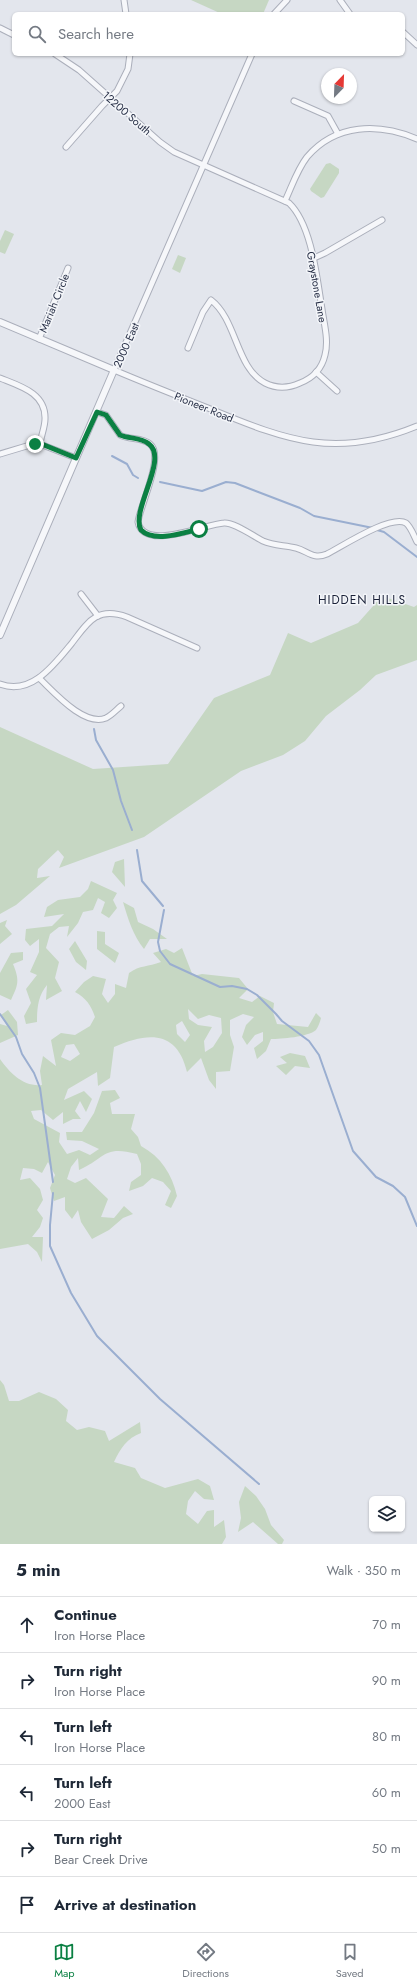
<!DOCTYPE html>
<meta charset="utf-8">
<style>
body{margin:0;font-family:Jost,sans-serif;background:#f2f2f3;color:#1f2937}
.controls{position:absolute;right:12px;bottom:12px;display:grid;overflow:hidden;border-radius:6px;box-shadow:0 1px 3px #0004}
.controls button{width:36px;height:36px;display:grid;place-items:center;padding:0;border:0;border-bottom:1px solid #e0e1e3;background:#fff;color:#1f2937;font:20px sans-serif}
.compass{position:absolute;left:321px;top:68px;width:36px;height:36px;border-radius:50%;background:#fff;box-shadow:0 1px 3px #0004;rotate:23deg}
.stop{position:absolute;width:12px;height:12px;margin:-9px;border:3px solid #0b8043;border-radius:50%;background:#fff}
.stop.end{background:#0b8043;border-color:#fff;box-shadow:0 1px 4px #0008}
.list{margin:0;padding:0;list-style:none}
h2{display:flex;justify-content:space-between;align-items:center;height:52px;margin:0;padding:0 16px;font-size:17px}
h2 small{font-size:13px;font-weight:400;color:#747a83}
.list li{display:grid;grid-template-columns:26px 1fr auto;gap:12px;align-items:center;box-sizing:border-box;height:56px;padding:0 16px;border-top:1px solid #e0e1e3}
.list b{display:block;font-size:15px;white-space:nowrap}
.list p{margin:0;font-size:13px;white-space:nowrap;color:#747a83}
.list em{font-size:13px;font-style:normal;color:#747a83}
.icon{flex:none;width:22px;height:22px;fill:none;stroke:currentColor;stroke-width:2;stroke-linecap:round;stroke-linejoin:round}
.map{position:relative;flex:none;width:417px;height:1544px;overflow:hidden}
.search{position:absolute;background:#fff;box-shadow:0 1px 3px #0004;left:12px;right:12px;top:12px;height:44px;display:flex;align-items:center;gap:10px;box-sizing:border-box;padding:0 14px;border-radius:6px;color:#747a83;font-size:15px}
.sheet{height:388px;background:#fff}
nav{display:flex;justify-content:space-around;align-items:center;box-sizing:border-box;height:56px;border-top:1px solid #e0e1e3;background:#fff;font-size:11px;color:#747a83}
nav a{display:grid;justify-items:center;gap:2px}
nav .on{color:#0b8043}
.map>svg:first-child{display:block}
.green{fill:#c6d7c3;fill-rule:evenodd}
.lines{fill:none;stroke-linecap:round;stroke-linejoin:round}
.stream{stroke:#9aaed0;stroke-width:2}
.minor-casing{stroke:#abafbb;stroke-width:7}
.tertiary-casing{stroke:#abafbb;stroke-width:8}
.minor{stroke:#f6f7fa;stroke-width:5}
.tertiary{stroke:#f6f7fa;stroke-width:6}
.route{stroke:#0b8043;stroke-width:5}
.labels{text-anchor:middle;stroke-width:3;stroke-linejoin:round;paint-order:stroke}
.street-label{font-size:11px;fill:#283047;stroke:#f3f5f9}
.neighbourhood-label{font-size:12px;letter-spacing:1px;fill:#1a2138;stroke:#f3f5f9}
</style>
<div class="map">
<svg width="417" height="1544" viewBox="0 0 417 1544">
<rect width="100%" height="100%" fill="#e3e6ed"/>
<!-- green -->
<g class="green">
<polygon points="191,0 269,0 263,14 222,14"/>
<polygon points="330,163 339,169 339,173 324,197 321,198 311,191 310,189 326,164"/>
<polygon points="5,230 14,234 5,254 0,252 0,241"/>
<polygon points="178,255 186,258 180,273 172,269"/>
<polygon points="382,596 414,607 417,605 417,660 376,675 360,690 326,716 305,741 283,755 241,771 144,837 59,868 64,857 58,850 38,869 37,878 50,876 16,905 0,914 0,727 93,769 168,764 214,698 270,675 288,633 311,643 358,623"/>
<polygon points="124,859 125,887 112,872 115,862"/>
<path d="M91 881 117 893 113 900 117 908 109 918 101 913 105 902 98 898 93 910 83 912 78 923 67 937 69 926 59 927 50 934 46 948 59 962 55 978 62 991 46 1000 47 985C38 996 37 1008 37 1022L26 1024 24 1016 31 1003 26 989 37 975 30 972 39 952V939L30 946 25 940 26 929 52 926 64 914 44 917 47 907 58 900 80 897 88 889Z"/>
<path d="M123 902 134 908 138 922 153 929 167 939H150L144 949C133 935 128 919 123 902Z"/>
<polygon points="7,920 5,926 12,934 0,944 0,923"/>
<polygon points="97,931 105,932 105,944 119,953 115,963 97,949"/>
<polygon points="75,941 87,961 86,970 76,962 69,949"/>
<path d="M182 948 193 976 202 974 239 978 248 989 239 998 252 1002 260 996 274 1003 273 1012 277 1024 308 1027 316 1013 321 1018C320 1022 318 1027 316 1030 308 1037 281 1039 271 1039L266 1051 257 1059 254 1048 263 1041V1032L255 1035 247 1045 242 1037 246 1025 254 1017 243 1014 230 1020V1035L234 1047 230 1071 216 1072V1089L209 1080 201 1058 187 1072C177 1030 148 1032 114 1047L110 1078 98 1086 97 1072 68 1089 64 1100 84 1091 92 1099 86 1112 80 1101 75 1111 81 1119H73L63 1124V1112L53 1120 41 1110 31 1111 34 1119 60 1133 59 1142 67 1154 79 1150 90 1155 99 1149 82 1141 67 1140 66 1132H82L94 1113 102 1091 115 1090 120 1098 110 1103 112 1114H135L131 1129 138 1137 141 1146C161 1157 172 1174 177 1196L171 1208 165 1205 171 1191 163 1182 152 1178 143 1186 129 1191 131 1182 141 1175V1164L137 1154C103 1145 106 1158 79 1170L78 1158 71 1167 67 1179 75 1183 86 1178 108 1199 101 1217 114 1218 124 1206 133 1214 123 1218 109 1230 92 1239 81 1222 78 1210 72 1219 65 1210V1197L54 1201 50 1188 55 1175 48 1162 42 1173 34 1169 23 1168 20 1180 30 1178 40 1189 43 1200 37 1210 43 1218 40 1227 32 1237H43L42 1262 37 1252 28 1244 0 1249V1059C10 1073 23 1087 42 1085L40 1071 43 1056 56 1066 51 1040 61 1033 75 1035 90 1026 95 1017C91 1005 86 998 75 992L84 982 93 976 106 979 102 994 108 1003 115 994V984L126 988 129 973C140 965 148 967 161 962L153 953 166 949 174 953ZM188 1009 198 1019 209 1015 221 1018 222 1033 213 1047 205 1052 204 1041 212 1027 198 1025 189 1019ZM182 1021 190 1035 185 1042 177 1034 176 1025ZM74 1044 80 1054 70 1061 61 1057 66 1045Z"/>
<path d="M23 952V960L13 964C20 981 18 985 11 1000L0 995V973L11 953Z"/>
<polygon points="8,1010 17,1022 18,1035 0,1043 0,1024 7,1026 1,1015"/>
<polygon points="290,1053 305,1056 310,1068 295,1066 286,1075 276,1066 287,1063 280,1057"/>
<path d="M0 1380 4 1385 9 1401H19L39 1392 56 1399 68 1410 66 1421 77 1430 89 1427 105 1431 109 1441 140 1422 141 1433C127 1438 120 1449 114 1462L135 1468 141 1478 165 1488 198 1479 210 1486 214 1500 204 1499 195 1491 188 1501 186 1514 198 1524 207 1511 214 1510V1527L224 1520 226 1537 222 1544H0Z"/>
<polygon points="245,1486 256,1496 265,1509 271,1525 284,1540 282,1544 278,1544 253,1522 238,1532 241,1518 239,1502"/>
</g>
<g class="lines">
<!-- stream -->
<g class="stream">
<polyline points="112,456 127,464 133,475 138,478"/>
<polyline points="160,482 202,491 226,482 235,483 300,508 314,516 373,528"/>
<polyline points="377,530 384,532 417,557"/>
<polyline points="94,729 96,740 113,770 121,801 132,830"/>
<polyline points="137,850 142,881 163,906"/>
<polyline points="164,910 158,942 160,951 170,964 220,987 232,986 247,989 257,995 276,1014 282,1021 309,1041 319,1055 353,1151 376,1177 393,1186 405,1197 417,1226"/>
<polyline points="0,1014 16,1037 22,1054 34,1073 40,1088 53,1182"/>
<polyline points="53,1193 50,1225 50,1246 71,1293 97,1336 160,1399 259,1484"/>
</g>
<defs>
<g id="minor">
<polyline points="124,0 126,14"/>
<polyline points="340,0 350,14"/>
<polyline points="274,14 287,0"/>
<polyline points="0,28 14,35"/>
<polyline points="403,32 417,45"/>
<path d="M55 54 79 70 160 142 174 152 289 203C312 225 317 279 322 309 324 324 329 340 325 355 322 368 313 378 300 383 289 388 277 389 265 383 236 368 237 320 211 300L203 312 188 348"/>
<path d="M252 54 114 370C147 384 180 397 213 410 288 441 337 459 417 426"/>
<polyline points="294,101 328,116 338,134"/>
<polyline points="66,147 102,106 117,91 128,69 130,54"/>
<path d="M285 201C292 186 297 170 307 157 336 123 379 123 417 139"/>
<polyline points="314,258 325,253 382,220"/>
<polyline points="39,339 68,268"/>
<polyline points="316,372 337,391"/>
<path d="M0 378C20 386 46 393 45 419 45 427 41 436 40 444"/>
<path d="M97 412 106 415 120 435C129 440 142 437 150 444 165 456 140 505 138 522 144 552 205 524 224 523 234 522 253 536 263 541 274 546 285 545 296 548 308 551 313 560 327 554 341 547 391 514 406 523 411 527 414 536 417 542"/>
<polyline points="0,454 30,445 40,444 76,458"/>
<polyline points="81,594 98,616"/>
<path d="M39 678C54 692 84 727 106 718 112 715 116 710 121 706"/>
<path d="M0 684C31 696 54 665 72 643 88 622 97 606 127 617L197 648"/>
</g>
<polyline id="tertiary" points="0,322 114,370 0,635"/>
</defs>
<!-- minor casing -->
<use href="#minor" class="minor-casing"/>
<!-- tertiary casing -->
<use href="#tertiary" class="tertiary-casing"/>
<!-- minor -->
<use href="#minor" class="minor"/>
<!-- tertiary -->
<use href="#tertiary" class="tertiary"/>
</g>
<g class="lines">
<!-- route -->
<path class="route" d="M35 444 44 445 76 458 97 412 106 415 120 435C129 439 141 437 149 444 169 459 130 511 141 530 154 543 183 533 199 529"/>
</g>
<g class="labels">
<!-- street labels -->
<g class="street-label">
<text transform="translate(127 113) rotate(41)" y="4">12200 South</text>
<text transform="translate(317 287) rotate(80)" y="4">Graystone Lane</text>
<text transform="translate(54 303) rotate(-68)" y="4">Mariah Circle</text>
<text transform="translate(126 345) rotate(-66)" y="4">2000 East</text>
<text transform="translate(204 407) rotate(22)" y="4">Pioneer Road</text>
</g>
<!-- neighbourhood labels -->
<g class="neighbourhood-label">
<text x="362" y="604">HIDDEN HILLS</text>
</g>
</g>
</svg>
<div class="controls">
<button><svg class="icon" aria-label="layers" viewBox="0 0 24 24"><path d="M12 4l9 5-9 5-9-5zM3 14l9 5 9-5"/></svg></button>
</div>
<svg class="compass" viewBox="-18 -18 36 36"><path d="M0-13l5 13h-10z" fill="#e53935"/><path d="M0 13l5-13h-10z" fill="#747a83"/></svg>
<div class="stop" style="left:199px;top:529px"></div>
<div class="stop end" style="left:35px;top:444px"></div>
<div class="search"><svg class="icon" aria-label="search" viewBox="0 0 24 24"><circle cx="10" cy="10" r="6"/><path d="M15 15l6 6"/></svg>Search here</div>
</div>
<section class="sheet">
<h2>5 min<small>Walk · 350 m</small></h2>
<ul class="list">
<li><svg class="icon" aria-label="ahead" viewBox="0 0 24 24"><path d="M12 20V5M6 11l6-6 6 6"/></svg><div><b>Continue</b><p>Iron Horse Place</p></div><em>70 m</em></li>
<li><svg class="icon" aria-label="right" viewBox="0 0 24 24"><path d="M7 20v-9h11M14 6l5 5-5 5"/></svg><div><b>Turn right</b><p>Iron Horse Place</p></div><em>90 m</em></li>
<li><svg class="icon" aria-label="left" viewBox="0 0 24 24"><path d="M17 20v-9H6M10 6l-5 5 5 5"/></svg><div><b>Turn left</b><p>Iron Horse Place</p></div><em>80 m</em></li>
<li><svg class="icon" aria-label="left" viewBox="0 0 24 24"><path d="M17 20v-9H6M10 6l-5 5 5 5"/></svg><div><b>Turn left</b><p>2000 East</p></div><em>60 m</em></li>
<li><svg class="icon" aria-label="right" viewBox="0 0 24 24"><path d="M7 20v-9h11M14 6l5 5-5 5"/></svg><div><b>Turn right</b><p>Bear Creek Drive</p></div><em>50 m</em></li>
<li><svg class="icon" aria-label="arrive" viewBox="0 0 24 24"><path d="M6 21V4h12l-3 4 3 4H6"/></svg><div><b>Arrive at destination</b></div></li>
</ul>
</section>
<nav>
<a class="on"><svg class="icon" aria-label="map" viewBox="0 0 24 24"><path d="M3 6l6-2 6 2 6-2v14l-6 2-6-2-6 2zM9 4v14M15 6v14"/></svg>Map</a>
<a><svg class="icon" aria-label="directions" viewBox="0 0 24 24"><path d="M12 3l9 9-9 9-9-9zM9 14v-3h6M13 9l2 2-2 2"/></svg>Directions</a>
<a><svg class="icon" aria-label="saved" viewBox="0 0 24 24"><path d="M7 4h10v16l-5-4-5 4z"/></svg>Saved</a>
</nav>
